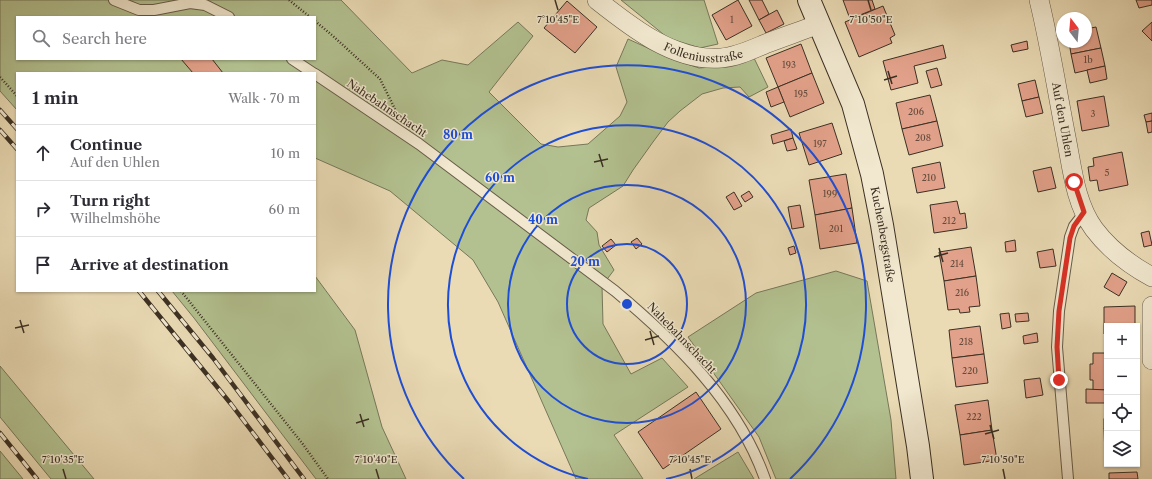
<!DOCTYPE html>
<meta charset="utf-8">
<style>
body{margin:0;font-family:"Libre Caslon Text",serif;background:#f7f7f7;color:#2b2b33}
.controls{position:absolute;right:12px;bottom:12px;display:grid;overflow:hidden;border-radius:0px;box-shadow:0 1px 3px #0004}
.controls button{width:36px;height:36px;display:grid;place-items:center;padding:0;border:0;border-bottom:1px solid #e1e1e2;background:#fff;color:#2b2b33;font:20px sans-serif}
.compass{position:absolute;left:1056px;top:12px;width:36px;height:36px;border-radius:50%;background:#fff;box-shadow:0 1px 3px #0004;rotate:344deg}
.stop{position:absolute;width:12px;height:12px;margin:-9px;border:3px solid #d93025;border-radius:50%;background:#fff}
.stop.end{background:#d93025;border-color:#fff;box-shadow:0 1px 4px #0008}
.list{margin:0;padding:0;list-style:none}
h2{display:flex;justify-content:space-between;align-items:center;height:52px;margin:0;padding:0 16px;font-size:17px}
h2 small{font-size:13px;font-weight:400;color:#7c7c81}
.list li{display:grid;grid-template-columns:26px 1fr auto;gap:12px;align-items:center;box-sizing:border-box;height:56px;padding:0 16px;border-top:1px solid #e1e1e2}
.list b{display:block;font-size:15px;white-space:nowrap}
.list p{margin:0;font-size:13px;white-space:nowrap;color:#7c7c81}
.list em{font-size:13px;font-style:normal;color:#7c7c81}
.icon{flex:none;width:22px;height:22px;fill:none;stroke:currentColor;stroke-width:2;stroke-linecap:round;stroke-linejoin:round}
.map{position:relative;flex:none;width:1152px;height:479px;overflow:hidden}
.search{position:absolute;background:#fff;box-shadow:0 1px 3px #0004;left:16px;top:16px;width:300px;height:44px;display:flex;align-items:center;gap:10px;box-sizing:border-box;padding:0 14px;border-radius:0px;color:#7c7c81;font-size:15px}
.panel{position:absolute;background:#fff;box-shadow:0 1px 3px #0004;left:16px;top:72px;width:300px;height:220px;border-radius:0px}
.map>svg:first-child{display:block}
.green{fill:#b3c190;stroke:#77785a;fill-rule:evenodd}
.building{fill:#e2a18a;stroke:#3b3023}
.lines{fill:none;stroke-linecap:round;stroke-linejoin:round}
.lane-casing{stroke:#675b48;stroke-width:12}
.street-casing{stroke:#675b48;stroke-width:20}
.secondary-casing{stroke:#3b3023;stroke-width:24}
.path{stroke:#3b3023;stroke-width:2.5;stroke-dasharray:1 2;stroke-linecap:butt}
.lane{stroke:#f1e8cf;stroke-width:10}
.street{stroke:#f1e8cf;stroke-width:19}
.secondary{stroke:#f1e8cf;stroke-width:22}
.rail-casing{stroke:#3b3023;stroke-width:4.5}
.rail{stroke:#f1e8cf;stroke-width:3;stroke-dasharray:9;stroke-linecap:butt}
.route{stroke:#d93025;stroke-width:5}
.ticks{fill:none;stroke:#3b3023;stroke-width:1.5}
.ring{fill:none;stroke:#1d4ed8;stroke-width:2}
.labels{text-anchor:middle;stroke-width:3;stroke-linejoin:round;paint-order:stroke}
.number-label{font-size:9px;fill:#654c3d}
.street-label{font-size:11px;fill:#3b3023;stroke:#f1e8cf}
.ticks-label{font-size:10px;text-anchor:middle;fill:#3b3023;stroke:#f1e8cf;stroke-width:3;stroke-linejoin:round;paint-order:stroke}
.centre{fill:#1d4ed8;stroke:#f1e8cf;stroke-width:2}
.ring-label{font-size:12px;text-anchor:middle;font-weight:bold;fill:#1d4ed8;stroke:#f1e8cf;stroke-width:3;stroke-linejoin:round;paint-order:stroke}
</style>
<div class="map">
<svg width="1152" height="479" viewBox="0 0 1152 479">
<rect width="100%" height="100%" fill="#eadbb5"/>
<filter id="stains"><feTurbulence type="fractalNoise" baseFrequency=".005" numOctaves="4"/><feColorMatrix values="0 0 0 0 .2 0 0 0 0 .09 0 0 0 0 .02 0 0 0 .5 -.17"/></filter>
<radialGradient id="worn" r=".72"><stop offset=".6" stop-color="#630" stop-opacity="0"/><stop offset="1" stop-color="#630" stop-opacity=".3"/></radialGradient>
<!-- green -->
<g class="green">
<path d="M0 0H341L412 73 442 60 468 65 518 22 533 36 489 92 541 144 558 147 588 144 620 116 627 102 616 67 628 39 672 59 699 68 722 66 754 58 768 87 749 97 740 87 723 88 702 94 680 111 668 122 653 142 633 170 623 186 589 208 586 220 597 232 599 245 614 270 602 286 603 324 631 374 662 358 688 387 614 435 643 479H576L498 302 473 260 390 191 315 158V73H17V110L0 91ZM17 17H315V59H17Z"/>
<polygon points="621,0 704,0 718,44 700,48 668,38"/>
<polygon points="836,271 867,281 891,420 896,479 776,479 759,437 688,337 756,293"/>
<polygon points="315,276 355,330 382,427 406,479 316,479 194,318 172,291 315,291"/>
<polygon points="0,366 94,479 51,479 0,417"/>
<polygon points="0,451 23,479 0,479"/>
<polygon points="738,452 754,479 694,479"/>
</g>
<!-- building -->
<g class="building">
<polygon points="738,0 752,26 726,40 712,15"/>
<polygon points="749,0 762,0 769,14 759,20"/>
<polygon points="843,0 872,0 875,9 850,19"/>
<polygon points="1136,0 1152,0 1152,5 1139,8"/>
<polygon points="567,1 597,27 575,53 544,28"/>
<polygon points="883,6 895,35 890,38 892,43 859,57 845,22"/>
<polygon points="777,10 784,24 766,33 759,20"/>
<polygon points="1152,22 1152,41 1142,31"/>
<polygon points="1096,27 1101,48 1071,54 1069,42 1086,42 1086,29"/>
<polygon points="1027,41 1028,49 1013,52 1011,45"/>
<polygon points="801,44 812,73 778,87 766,58"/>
<polygon points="943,45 946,58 914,66 918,83 891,90 883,61"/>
<polygon points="1101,48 1105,66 1075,73 1071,54"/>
<polygon points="181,59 212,59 223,73 193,73"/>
<polygon points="1105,66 1107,79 1090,83 1087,70"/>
<polygon points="937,68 942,85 931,88 926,71"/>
<polygon points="812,73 824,103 790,117 778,87"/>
<polygon points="1035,80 1039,97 1022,101 1018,84"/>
<polygon points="778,87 784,102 771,107 766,92"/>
<polygon points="930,95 937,121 902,129 896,103"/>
<polygon points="1104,96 1109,126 1082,131 1077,101"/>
<polygon points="1039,97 1043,113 1026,117 1022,101"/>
<polygon points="1152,113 1152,121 1146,122 1144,115"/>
<polygon points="937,121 943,146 909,155 902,129"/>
<polygon points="1152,121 1152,132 1148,133 1146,122"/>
<polygon points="832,123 842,154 809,165 799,133"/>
<polygon points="791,129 793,138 773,144 771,135"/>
<polygon points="793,138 797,149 787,151 784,141"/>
<polygon points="1122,152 1128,185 1099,191 1097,180 1090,181 1088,167 1094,166 1093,158"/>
<polygon points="940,162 945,188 917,193 912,168"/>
<polygon points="1051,167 1056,188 1038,192 1033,171"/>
<polygon points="846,174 852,208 815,215 809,180"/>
<polygon points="749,191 753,197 745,202 741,196"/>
<polygon points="734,192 742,206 734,210 726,197"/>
<polygon points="957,201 960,214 965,213 967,228 934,233 930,205"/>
<polygon points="800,205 804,227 792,229 788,207"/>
<polygon points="852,208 857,243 820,249 815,215"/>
<polygon points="1149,231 1152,245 1144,247 1141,233"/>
<polygon points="637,238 642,244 636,249 631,242"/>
<polygon points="611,239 616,245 607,252 602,246"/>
<polygon points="1015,240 1016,251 1006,252 1005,242"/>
<polygon points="794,246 796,253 790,255 788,248"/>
<polygon points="971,247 976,276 944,281 939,252"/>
<polygon points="1053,249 1056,266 1040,268 1037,252"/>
<polygon points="1112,273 1127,282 1119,296 1104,287"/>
<polygon points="976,276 980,306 969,307 970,312 960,313 959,309 948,310 944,281"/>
<polygon points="1135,306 1135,326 1107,326 1107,334 1104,334 1104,307"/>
<polygon points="1009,313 1011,327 1002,329 1000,314"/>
<polygon points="1028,313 1029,321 1016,322 1015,314"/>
<polygon points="980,326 984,354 952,358 949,330"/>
<polygon points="1037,333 1038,342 1024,344 1023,336"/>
<polygon points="1093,353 1107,353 1107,390 1093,390 1093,380 1090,380 1090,364 1093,364"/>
<polygon points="984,354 988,383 956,387 952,358"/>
<polygon points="1040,378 1043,395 1026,398 1024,380"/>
<polygon points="1086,389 1107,390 1107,403 1086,403"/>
<polygon points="696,392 721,429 663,469 638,432"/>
<polygon points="988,400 992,430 960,435 955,405"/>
<rect x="1104" y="419" width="3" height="9"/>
<polygon points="1104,428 1107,428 1107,457 1105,457"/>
<polygon points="992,430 997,460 964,465 960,435"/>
<polygon points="1137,472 1138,479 1109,479 1109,473"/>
</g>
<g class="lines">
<defs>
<g id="lane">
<polyline points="114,0 139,10 154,10 190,3 205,5 229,17"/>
<polyline points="292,59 313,73"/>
<path d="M315 74 419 144 615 291C676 342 738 402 765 479"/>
<polyline points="1068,479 1057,347 1059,311 1070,237 1074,226 1085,212"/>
</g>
<g id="street">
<path id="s1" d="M597 0C631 27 675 62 721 58 736 57 751 50 765 44 783 37 801 31 819 24"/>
<path id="s2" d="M1039 0C1050 45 1057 91 1066 137 1072 167 1075 203 1094 229 1109 249 1130 265 1152 277"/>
<polyline points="1152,306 1152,360"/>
</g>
<g id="secondary">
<path id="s3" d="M809 0 853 104 872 174 882 225 918 446 922 479"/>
</g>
</defs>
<!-- lane casing -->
<use href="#lane" class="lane-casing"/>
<!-- street casing -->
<use href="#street" class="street-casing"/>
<!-- secondary casing -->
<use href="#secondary" class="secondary-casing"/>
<!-- path -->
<g class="path">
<polyline points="289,0 310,17"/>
<polyline points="315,21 333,36 380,79 395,109"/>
<polyline points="0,77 17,96"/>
<polyline points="181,291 302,443 328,479"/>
</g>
<!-- lane -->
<use href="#lane" class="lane"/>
<!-- street -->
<use href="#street" class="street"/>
<!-- secondary -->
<use href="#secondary" class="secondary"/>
<defs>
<g id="rail">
<polyline points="0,110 17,129"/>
<polyline points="0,130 17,149"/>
<polyline points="139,291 231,404 288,479"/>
<polyline points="158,291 213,358 304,479"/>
<polyline points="0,433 37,479"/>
</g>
</defs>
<!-- rail casing -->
<use href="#rail" class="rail-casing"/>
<!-- rail -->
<use href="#rail" class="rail"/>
</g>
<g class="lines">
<!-- route -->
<polyline class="route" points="1059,380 1057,347 1059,311 1070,238 1074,226 1084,212 1074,182"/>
</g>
<!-- ticks -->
<path class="ticks" d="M555 0 558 10M868 0 871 10M888 71 892 84M884 80 897 76M599 154 603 167M594 162 608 159M939 248 943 262M934 257 948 253M20 320 24 333M15 328 29 325M650 331 654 345M645 340 659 336M360 414 364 427M356 423 369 419M990 425 994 439M985 434 999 430M63 469 66 479M376 469 379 479M690 469 692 479M1003 469 1005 479"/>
<!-- distance rings -->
<g class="ring">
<circle cx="627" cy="304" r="60"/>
<circle cx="627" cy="304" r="119"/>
<path d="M588 479A179 179 0 1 1 666 479"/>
<path d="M464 479A239 239 0 1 1 790 479"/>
</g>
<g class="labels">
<!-- number labels -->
<g class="number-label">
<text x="732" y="23">1</text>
<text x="1088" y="63">1b</text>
<text x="789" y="68">193</text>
<text x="801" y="97">195</text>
<text x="916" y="115">206</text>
<text x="1093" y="117">3</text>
<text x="923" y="141">208</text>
<text x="820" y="147">197</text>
<text x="1107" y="176">5</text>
<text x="929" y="181">210</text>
<text x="830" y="197">199</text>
<text x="949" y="224">212</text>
<text x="836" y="232">201</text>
<text x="957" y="267">214</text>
<text x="962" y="296">216</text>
<text x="966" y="345">218</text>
<text x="970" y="374">220</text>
<text x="974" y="420">222</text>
</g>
<!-- street labels -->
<g class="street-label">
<text dy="4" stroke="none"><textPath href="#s1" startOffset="122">Folleniusstraße</textPath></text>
<text transform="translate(387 108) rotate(34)" y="4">Nahebahnschacht</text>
<text dy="4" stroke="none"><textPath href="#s2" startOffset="122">Auf den Uhlen</textPath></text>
<text dy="4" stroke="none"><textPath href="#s3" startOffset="247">Kuchenbergstraße</textPath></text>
<text transform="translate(682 338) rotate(46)" y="4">Nahebahnschacht</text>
</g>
</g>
<g class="ticks-label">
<text x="558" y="23">7°10'45"E</text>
<text x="871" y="23">7°10'50"E</text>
<text x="63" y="463">7°10'35"E</text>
<text x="376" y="463">7°10'40"E</text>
<text x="690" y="463">7°10'45"E</text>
<text x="1003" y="463">7°10'50"E</text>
</g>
<circle cx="627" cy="304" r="6" class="centre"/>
<g class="ring-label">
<text x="458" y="139">80 m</text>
<text x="500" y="182">60 m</text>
<text x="543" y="224">40 m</text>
<text x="585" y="266">20 m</text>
</g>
<rect width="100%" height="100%" filter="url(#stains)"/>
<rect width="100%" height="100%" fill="url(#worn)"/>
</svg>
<div class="controls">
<button>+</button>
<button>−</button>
<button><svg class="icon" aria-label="locate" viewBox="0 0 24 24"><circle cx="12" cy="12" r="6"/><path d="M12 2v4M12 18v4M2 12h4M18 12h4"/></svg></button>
<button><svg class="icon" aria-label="layers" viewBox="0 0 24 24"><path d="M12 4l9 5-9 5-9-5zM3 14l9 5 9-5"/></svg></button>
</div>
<svg class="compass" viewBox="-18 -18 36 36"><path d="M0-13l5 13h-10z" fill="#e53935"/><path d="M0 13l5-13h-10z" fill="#7c7c81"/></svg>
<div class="stop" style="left:1074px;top:182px"></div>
<div class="stop end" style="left:1059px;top:380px"></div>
<div class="search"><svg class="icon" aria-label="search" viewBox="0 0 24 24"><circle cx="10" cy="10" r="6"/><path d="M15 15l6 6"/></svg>Search here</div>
<section class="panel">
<h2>1 min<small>Walk · 70 m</small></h2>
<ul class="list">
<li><svg class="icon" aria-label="ahead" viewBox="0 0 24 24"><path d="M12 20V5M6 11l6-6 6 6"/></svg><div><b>Continue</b><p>Auf den Uhlen</p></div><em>10 m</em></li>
<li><svg class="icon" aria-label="right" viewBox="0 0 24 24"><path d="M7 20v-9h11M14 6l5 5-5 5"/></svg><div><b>Turn right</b><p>Wilhelmshöhe</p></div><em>60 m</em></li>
<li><svg class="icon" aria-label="arrive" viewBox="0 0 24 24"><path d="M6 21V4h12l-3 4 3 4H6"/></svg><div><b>Arrive at destination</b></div></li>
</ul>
</section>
</div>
